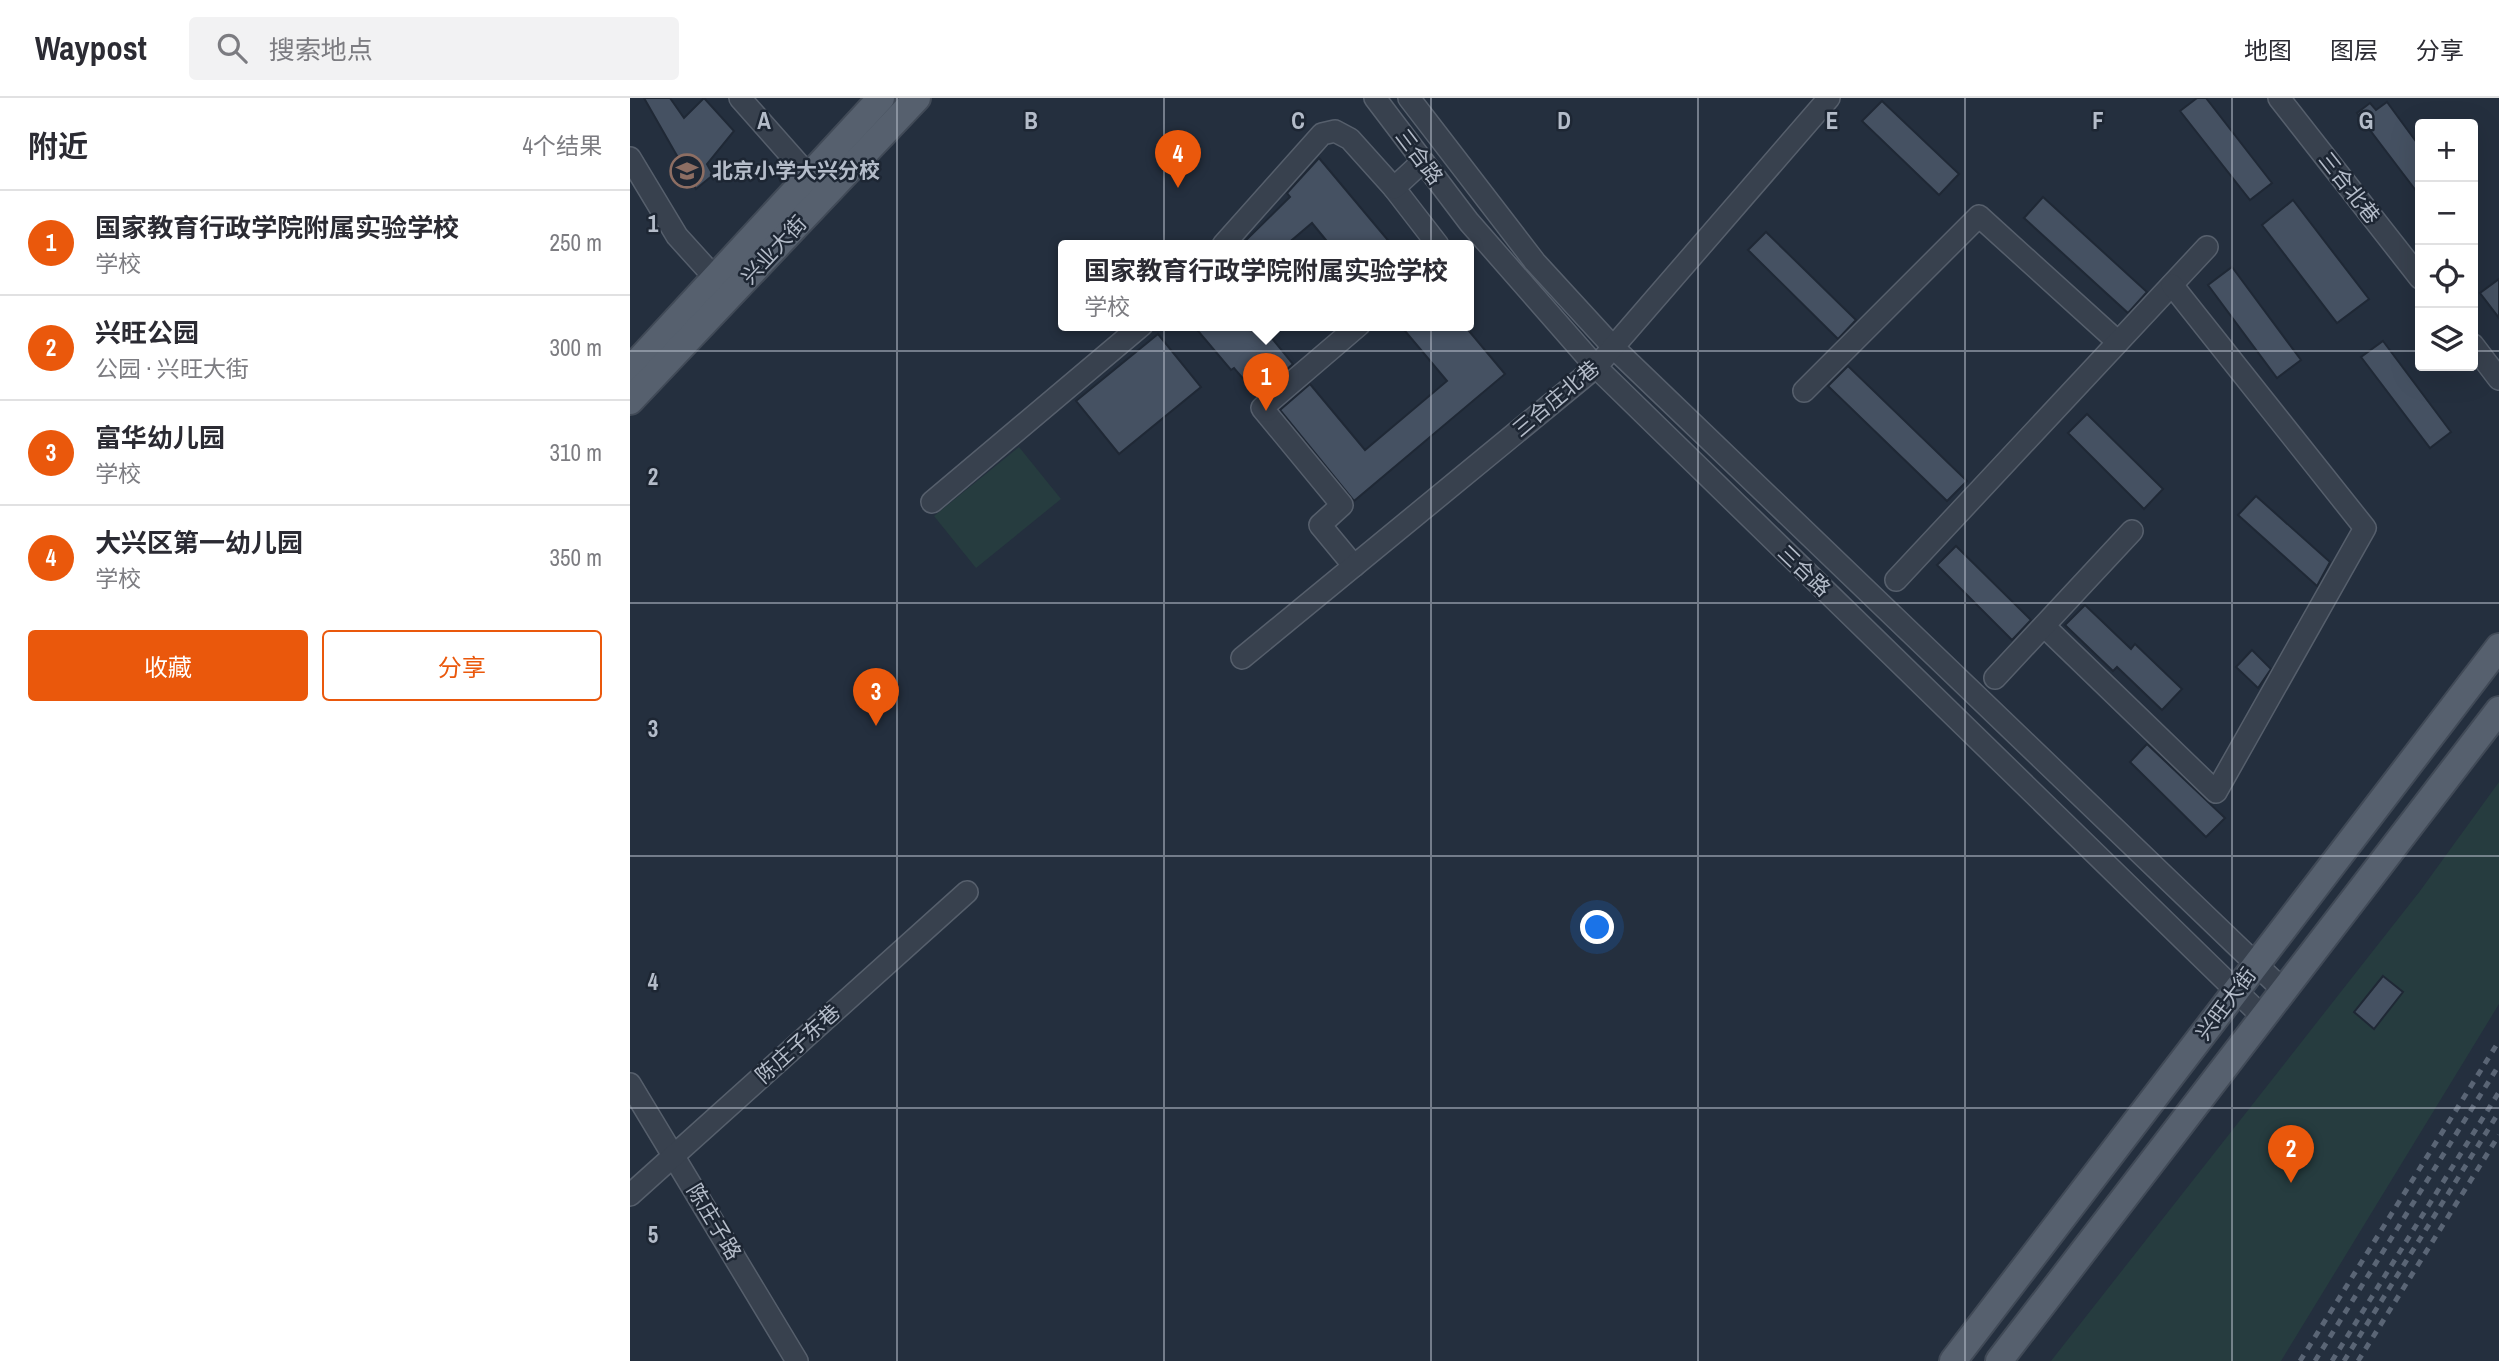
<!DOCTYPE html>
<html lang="zh">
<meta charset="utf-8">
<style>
body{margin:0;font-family:"Archivo Narrow","Noto Sans SC",sans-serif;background:#f2f2f3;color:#2b2b33}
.controls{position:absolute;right:21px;top:21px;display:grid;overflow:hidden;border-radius:7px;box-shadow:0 7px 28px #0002}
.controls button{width:63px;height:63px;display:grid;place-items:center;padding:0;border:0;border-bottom:2px solid #e1e1e2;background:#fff;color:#2b2b33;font:35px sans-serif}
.you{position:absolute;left:968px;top:830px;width:24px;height:24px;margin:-18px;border:5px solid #fff;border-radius:50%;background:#1a73e8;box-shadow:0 0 0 10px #1a73e833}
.badge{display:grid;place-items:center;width:46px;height:46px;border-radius:50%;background:#ea580c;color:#fff;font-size:23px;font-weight:700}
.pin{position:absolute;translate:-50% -58px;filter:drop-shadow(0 2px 4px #0008)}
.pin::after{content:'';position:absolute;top:37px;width:24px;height:21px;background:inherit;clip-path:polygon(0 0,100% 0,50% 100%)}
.popup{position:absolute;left:428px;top:142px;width:416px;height:91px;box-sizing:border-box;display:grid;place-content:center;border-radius:7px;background:#fff;filter:drop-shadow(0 2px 5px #0005);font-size:23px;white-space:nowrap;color:#7c7c81}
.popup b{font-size:26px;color:#2b2b33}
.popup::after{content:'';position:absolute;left:50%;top:100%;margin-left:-14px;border:14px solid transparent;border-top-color:#fff}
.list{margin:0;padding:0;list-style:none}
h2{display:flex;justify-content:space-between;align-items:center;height:91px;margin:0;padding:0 28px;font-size:30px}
h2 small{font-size:23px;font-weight:400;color:#7c7c81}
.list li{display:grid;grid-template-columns:46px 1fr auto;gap:21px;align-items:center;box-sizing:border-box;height:105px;padding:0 28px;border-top:2px solid #e1e1e2}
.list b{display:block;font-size:26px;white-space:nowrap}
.list p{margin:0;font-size:23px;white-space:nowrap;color:#7c7c81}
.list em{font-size:23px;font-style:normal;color:#7c7c81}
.actions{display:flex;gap:14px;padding:21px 28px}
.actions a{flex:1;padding:16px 0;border:2px solid #ea580c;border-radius:7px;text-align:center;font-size:24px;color:#ea580c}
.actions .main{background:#ea580c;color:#fff}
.icon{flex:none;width:38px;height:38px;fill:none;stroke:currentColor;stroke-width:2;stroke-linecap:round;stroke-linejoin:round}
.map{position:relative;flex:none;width:1869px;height:1263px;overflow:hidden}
header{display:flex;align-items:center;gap:42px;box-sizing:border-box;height:98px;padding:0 35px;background:#fff;border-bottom:2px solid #e1e1e2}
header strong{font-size:33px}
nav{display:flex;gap:38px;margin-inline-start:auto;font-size:24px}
.search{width:490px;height:63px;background:#f2f2f3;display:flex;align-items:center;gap:18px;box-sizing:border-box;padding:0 24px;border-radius:7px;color:#7c7c81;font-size:26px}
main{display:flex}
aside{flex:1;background:#fff}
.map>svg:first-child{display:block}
.green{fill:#263c3f}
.building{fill:#455162;stroke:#1f2835;stroke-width:2}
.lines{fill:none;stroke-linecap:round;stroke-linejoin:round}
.minor-casing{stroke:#565f6c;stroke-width:24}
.major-casing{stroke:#414a57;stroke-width:30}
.minor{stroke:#38414e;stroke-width:21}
.major{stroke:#56606e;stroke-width:26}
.rail{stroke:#5a6575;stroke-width:5;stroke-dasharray:7 7;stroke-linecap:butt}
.grid{fill:none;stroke:#b4bcc9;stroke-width:2;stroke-opacity:0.55}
.labels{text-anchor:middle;stroke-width:5;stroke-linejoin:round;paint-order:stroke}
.street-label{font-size:21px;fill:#b4bcc9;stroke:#1d2633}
.poi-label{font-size:21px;font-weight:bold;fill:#b4bcc9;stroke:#1d2633;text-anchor:start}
.grid-label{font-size:23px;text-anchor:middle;font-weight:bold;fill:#b4bcc9;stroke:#1d2633;stroke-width:5;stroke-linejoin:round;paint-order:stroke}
</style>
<header>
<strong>Waypost</strong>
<div class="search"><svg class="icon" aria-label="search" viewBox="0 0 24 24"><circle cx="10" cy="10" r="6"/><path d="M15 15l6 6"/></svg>搜索地点</div>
<nav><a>地图</a><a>图层</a><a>分享</a></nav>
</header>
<main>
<aside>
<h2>附近<small>4个结果</small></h2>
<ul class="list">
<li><span class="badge">1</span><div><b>国家教育行政学院附属实验学校</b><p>学校</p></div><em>250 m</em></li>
<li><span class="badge">2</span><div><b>兴旺公园</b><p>公园 · 兴旺大街</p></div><em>300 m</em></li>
<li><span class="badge">3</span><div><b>富华幼儿园</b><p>学校</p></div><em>310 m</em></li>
<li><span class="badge">4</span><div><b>大兴区第一幼儿园</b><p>学校</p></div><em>350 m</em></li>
</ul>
<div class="actions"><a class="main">收藏</a><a>分享</a></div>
</aside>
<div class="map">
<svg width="1869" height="1263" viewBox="0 0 1869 1263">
<rect width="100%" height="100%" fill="#242f3e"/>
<!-- green -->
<g class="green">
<polygon points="389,349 431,401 346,470 304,418"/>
<polygon points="1869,684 1869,906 1651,1263 1421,1263 1790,793"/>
</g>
<!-- building -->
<g class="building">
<polygon points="14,0 40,0 54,20 74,0 104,33 77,66 83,77 66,91"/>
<polygon points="1567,0 1576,0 1642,85 1620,102 1550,13"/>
<polygon points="1252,3 1329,76 1309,97 1232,23"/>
<polygon points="1757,4 1790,49 1790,98 1727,15 1740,5 1746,12"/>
<polygon points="689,60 762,147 700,147 682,125 656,147 611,147 660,99 657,95"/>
<polygon points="1413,99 1517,194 1498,215 1394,120"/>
<polygon points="1663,102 1739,201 1707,225 1632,127"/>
<polygon points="1136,134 1226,222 1208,241 1118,152"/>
<polygon points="1602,169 1671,262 1647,280 1578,187"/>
<polygon points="1869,181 1869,220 1850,195"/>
<polygon points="563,227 631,227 663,266 630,294 624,287 621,290 604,270 601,272"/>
<polygon points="770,227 834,227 875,276 724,403 650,312 680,286 735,352 817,283"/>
<polygon points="528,236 571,289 489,356 446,303"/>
<polygon points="1753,243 1821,334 1800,350 1731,259"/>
<polygon points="1218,268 1337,383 1317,403 1198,288"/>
<polygon points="1457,316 1533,391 1514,411 1438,335"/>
<polygon points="1626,398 1700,464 1687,488 1608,417"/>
<polygon points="1326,448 1401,522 1382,542 1307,467"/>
<polygon points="1455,507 1501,551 1505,546 1552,591 1532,612 1487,569 1483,573 1435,527"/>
<polygon points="1622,552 1641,571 1628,590 1606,569"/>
<polygon points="1517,646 1595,720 1576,739 1500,664"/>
<polygon points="1753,878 1773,894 1744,931 1724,914"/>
</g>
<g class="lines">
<defs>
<g id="minor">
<polyline points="110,0 179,78"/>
<polyline points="745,0 839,124 966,269 1633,919"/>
<polyline points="779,0 905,164 984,250 1653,892"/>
<polyline points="1649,0 1790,180"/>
<polyline points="0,60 47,138 85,180"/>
<polyline points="764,90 808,147"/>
<polyline points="593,147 692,36 705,33 720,41 764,90 792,64"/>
<polyline points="1843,247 1869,281"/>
<polyline points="1174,293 1349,118 1488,244"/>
<polyline points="302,404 512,227"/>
<polyline points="724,468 690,427 712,407 632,310 729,227"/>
<polyline points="1266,482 1577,149"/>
<polyline points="1414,528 1586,694 1735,430 1542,187"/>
<polyline points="612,560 966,269 1199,0"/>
<polyline points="1365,580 1502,433"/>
<polyline points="0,986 167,1263"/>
<polyline points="0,1097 337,794"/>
</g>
<g id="major">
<polyline points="0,272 251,0"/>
<polyline points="0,303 287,0"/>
<polyline points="1323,1263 1869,549"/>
<polyline points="1369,1263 1869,612"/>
</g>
</defs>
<!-- minor casing -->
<use href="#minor" class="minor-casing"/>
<!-- major casing -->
<use href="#major" class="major-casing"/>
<!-- minor -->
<use href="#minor" class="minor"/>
<!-- major -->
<use href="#major" class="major"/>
<!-- rail -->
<g class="rail">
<polyline points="1670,1263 1869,943"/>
<polyline points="1685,1263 1869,967"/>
<polyline points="1702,1263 1869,994"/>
<polyline points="1714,1263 1869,1014"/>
<polyline points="1728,1263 1869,1037"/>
</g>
</g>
<!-- grid -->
<path class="grid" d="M267 0V1263M534 0V1263M801 0V1263M1068 0V1263M1335 0V1263M1602 0V1263M0 253H1790M1843 253H1869M0 505H1869M0 758H1869M0 1010H1869"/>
<!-- icons -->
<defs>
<symbol id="school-ring" viewBox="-11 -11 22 22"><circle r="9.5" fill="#1d2633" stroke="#8d6e63" stroke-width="1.5"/><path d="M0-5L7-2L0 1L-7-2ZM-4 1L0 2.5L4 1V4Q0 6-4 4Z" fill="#8d6e63"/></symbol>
</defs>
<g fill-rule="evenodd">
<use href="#school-ring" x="38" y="54" width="38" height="38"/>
</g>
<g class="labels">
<!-- street labels -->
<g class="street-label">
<text transform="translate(789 59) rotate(53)" y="7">三合路</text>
<text transform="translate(1719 90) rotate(52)" y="7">三合北巷</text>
<text transform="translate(144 152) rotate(-47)" y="7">兴业大街</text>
<text transform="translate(926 301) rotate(-40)" y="7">三合庄北巷</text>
<text transform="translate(1174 473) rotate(44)" y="7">三合路</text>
<text transform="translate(1596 906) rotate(-53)" y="7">兴旺大街</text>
<text transform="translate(168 946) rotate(-42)" y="7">陈庄子东巷</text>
<text transform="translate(84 1124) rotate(59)" y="7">陈庄子路</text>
</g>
<!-- poi labels -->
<g class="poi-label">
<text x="82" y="80">北京小学大兴分校</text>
</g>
</g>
<g class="grid-label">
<text x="134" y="31">A</text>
<text x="401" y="31">B</text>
<text x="668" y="31">C</text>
<text x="934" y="31">D</text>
<text x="1202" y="31">E</text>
<text x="1468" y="31">F</text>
<text x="1736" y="31">G</text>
<text x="23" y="134">1</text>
<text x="23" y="387">2</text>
<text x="23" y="639">3</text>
<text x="23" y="892">4</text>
<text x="23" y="1145">5</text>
</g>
</svg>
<div class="controls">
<button>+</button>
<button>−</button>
<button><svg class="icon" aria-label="locate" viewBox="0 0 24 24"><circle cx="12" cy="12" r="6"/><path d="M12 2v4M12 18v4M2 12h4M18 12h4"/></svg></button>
<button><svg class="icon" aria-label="layers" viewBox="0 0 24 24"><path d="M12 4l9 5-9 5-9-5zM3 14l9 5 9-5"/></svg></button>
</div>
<div class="you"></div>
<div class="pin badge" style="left:636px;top:313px">1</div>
<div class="popup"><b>国家教育行政学院附属实验学校</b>学校</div>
<div class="pin badge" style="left:1661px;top:1085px">2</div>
<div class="pin badge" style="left:246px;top:628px">3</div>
<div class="pin badge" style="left:548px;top:90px">4</div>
</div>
</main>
